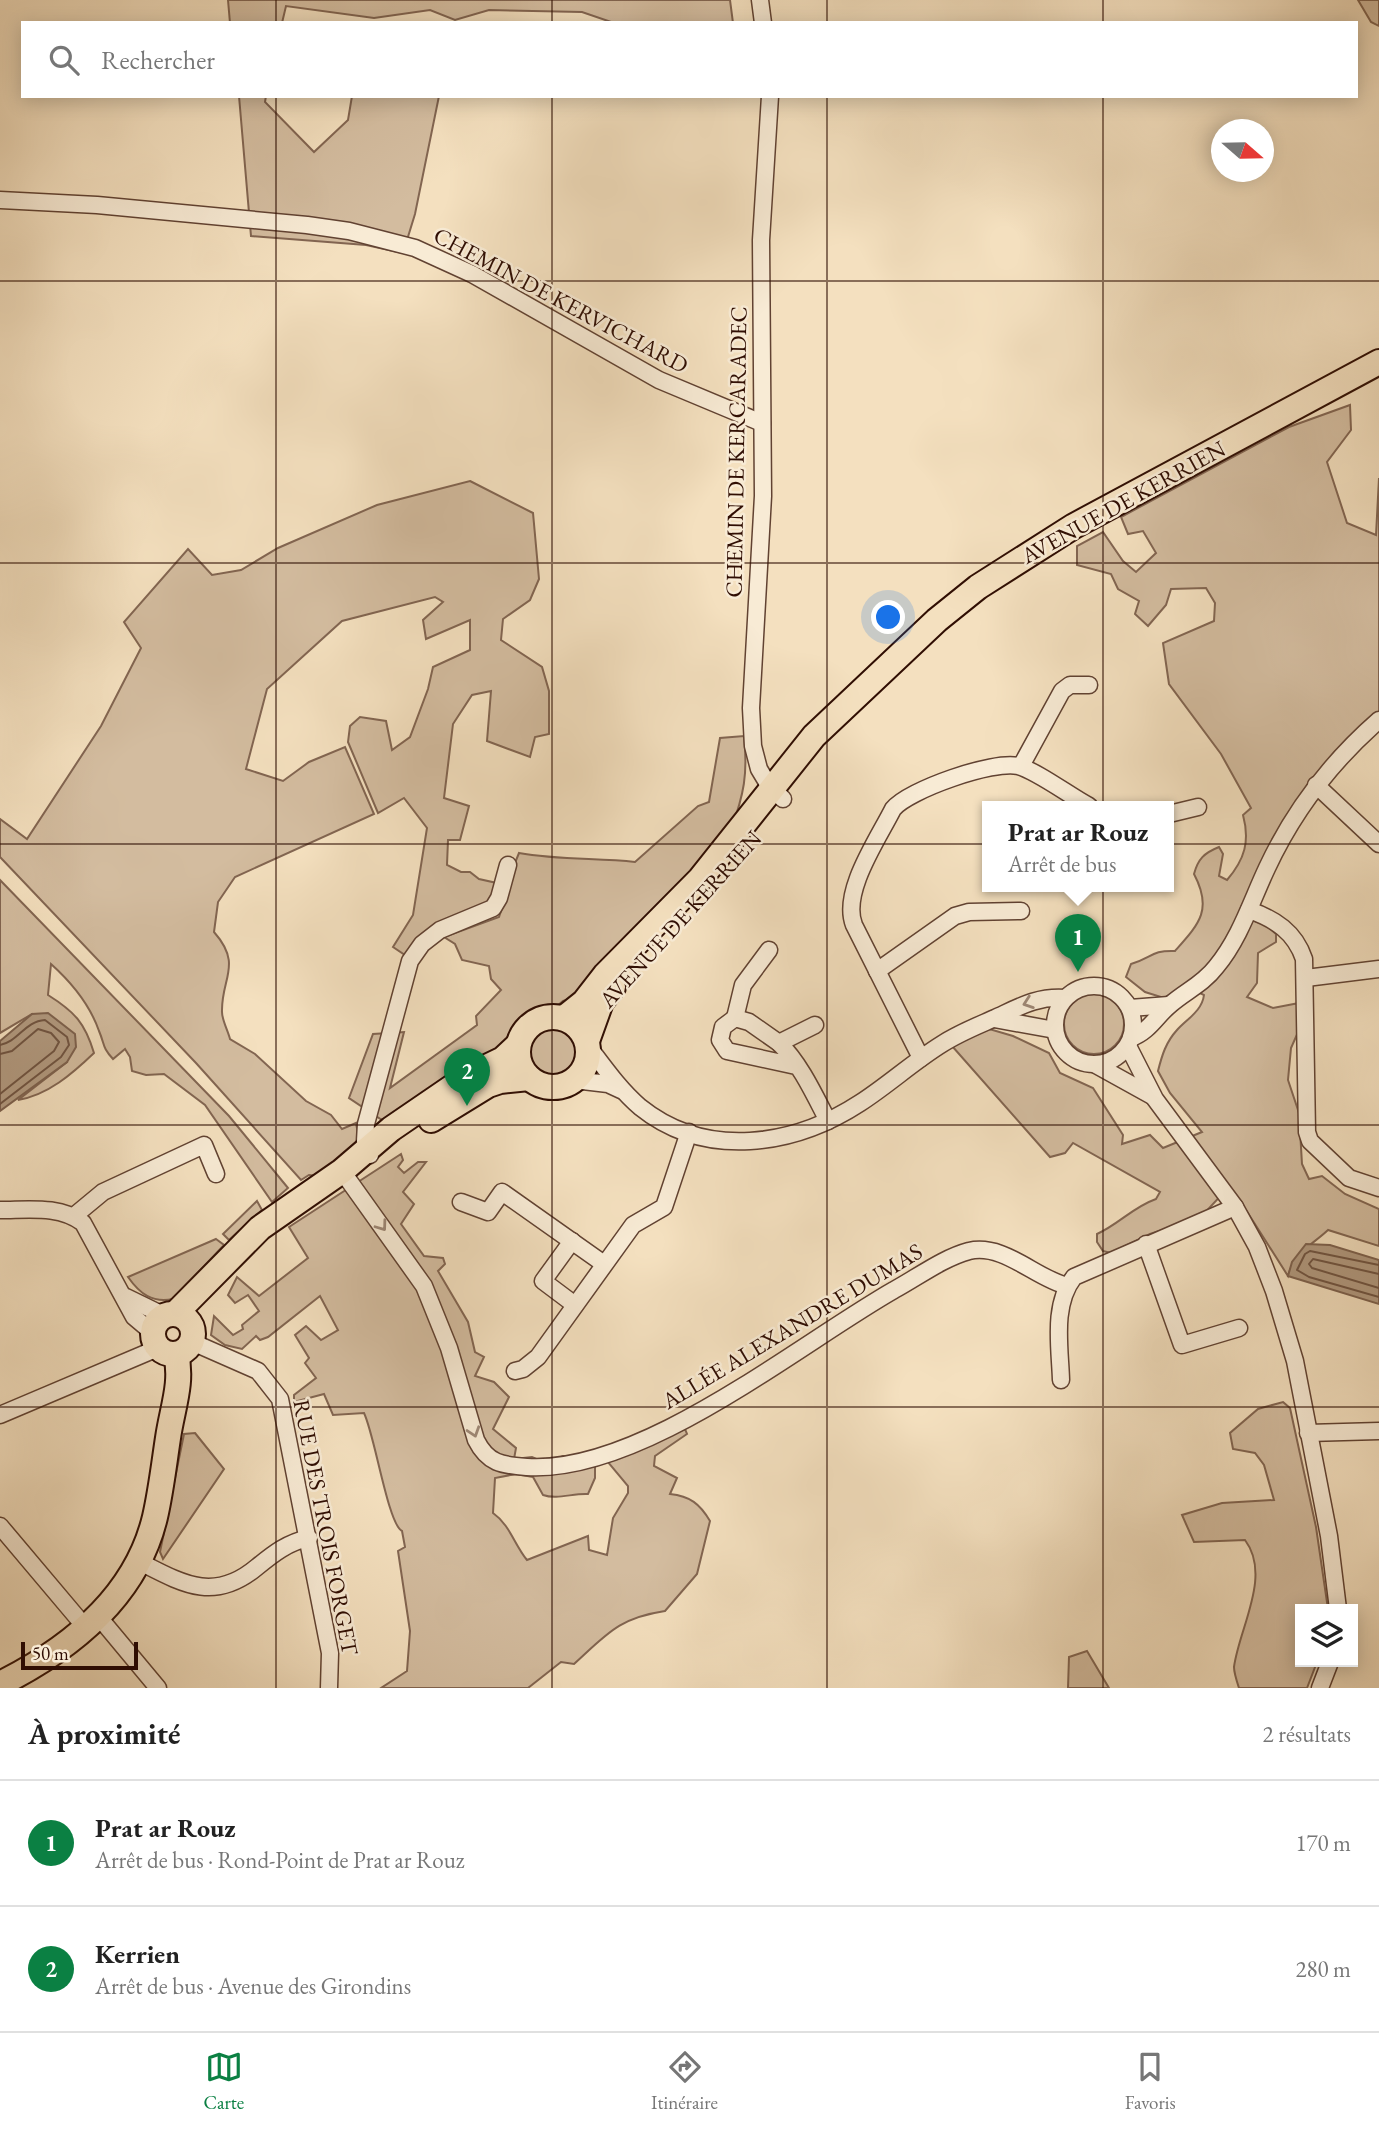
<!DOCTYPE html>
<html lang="fr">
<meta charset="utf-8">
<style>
body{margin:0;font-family:"EB Garamond",serif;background:#f2f2f2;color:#222}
.controls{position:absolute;right:21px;bottom:21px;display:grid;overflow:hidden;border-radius:0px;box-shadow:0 4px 18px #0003}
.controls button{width:63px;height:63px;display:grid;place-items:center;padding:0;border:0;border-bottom:2px solid #e0e0e0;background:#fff;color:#222;font:35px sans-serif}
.compass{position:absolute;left:1211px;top:119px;width:63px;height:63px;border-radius:50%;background:#fff;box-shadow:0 4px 18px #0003;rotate:110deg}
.scale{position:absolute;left:21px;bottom:18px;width:117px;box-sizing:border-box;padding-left:7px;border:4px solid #300e03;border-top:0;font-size:19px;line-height:24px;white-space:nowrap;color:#300e03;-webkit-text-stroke:5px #f8ebd5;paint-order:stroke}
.you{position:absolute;left:889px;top:618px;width:24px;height:24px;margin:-18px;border:5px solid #fff;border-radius:50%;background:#1a73e8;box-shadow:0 0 0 10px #1a73e833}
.badge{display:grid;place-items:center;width:46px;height:46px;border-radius:50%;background:#0b8043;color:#fff;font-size:23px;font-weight:700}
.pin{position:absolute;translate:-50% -58px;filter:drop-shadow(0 2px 4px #0008)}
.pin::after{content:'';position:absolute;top:37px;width:24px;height:21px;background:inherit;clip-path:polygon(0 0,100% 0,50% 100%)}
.popup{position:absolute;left:982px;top:801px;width:192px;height:91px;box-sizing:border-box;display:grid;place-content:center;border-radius:0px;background:#fff;filter:drop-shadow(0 2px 5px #0005);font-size:23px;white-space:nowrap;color:#767676}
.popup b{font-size:26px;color:#222}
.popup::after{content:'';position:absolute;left:50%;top:100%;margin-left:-14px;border:14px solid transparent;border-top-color:#fff}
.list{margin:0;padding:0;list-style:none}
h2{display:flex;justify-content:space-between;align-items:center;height:91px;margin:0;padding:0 28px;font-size:30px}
h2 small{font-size:23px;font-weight:400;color:#767676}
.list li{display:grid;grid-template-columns:46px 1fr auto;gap:21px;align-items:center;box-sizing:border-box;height:126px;padding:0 28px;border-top:2px solid #e0e0e0}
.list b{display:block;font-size:26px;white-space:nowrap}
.list p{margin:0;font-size:23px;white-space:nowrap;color:#767676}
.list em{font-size:23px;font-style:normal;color:#767676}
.icon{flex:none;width:38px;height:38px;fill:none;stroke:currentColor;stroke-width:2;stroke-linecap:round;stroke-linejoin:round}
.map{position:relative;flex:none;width:1379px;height:1688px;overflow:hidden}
.search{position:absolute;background:#fff;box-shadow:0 4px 18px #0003;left:21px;right:21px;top:21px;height:77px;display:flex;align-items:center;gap:18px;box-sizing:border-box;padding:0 24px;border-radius:0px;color:#767676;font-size:26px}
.sheet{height:343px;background:#fff}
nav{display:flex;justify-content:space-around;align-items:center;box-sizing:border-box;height:98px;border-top:2px solid #e0e0e0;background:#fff;font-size:19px;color:#767676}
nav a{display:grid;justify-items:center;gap:4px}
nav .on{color:#0b8043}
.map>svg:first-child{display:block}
.green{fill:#d3bc9f;stroke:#826551;stroke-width:2}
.water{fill:#b1997f;stroke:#7d614d;stroke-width:2}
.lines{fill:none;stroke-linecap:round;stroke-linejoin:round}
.shore{stroke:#705441;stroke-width:2}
.street-casing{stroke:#614232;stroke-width:19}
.primary-casing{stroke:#300e03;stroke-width:28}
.street{stroke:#f8ebd5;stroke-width:16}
.primary{stroke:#f4e0bf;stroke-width:24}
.oneway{stroke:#9e8876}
.grid{fill:none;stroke:#300e03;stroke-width:2;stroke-opacity:0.55}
.labels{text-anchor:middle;stroke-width:5;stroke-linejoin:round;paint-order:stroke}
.street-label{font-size:23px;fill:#300e03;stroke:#f8ebd5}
</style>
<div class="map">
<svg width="1379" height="1688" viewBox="0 0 1379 1688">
<rect width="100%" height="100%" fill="#f4e0bf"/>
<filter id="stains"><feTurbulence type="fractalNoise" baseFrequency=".00286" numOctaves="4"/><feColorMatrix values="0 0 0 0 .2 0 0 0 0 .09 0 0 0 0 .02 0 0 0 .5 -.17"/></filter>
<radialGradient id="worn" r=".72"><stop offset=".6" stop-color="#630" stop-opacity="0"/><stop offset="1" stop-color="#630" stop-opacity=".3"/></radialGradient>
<!-- green -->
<g class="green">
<polygon points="228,0 730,0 733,23 614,23 582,12 489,10 455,20 430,10 374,18 286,6 282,23 230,23"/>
<polygon points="1358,0 1379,0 1379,26 1371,22"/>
<polygon points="239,96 266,96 265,102 314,152 348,120 352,96 439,96 415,214 403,253 366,245 251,236"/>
<path d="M1350 405 1351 430 1327 462 1347 523 1376 535 1379 478V712L1343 745 1240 916 1266 925 1276 934V942L1258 953 1257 983 1247 997 1273 1008 1299 1003V1030L1291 1048 1288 1080 1299 1113 1302 1164 1309 1179 1322 1176 1345 1194 1379 1209V1246L1328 1230C1311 1246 1295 1251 1288 1276L1246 1210 1227 1189 1200 1218 1150 1234 1111 1253 1103 1251 1097 1242V1234C1119 1224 1133 1207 1156 1199L1160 1192 1073 1143 1065 1153 1050 1157 952 1046 986 1028 1013 1036 1049 1053 1060 1073 1093 1088 1123 1135 1122 1144 1150 1135 1163 1148 1202 1132 1170 1093 1158 1071C1162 1055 1166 1042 1177 1030 1187 1019 1202 1011 1204 995L1186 986 1164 998 1145 992 1126 977 1131 964C1152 958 1151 950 1175 951 1199 924 1213 910 1194 874 1198 859 1204 853 1219 847L1223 854 1219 876 1227 880C1245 859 1250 841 1243 815L1251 808 1221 754 1169 684 1163 643 1214 621 1215 603 1206 588 1171 589 1166 605 1148 626 1135 614 1139 601 1118 589 1111 574 1077 565V546L1103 532 1123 561 1136 572 1156 553 1143 531 1128 534 1121 517 1289 427Z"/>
<path d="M470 481 533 513 539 579 530 600 503 619 501 640 542 667 549 691V734L535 737 530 757 487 741 491 691 472 695 453 724 444 798 469 806 460 840H448L447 865 461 872H470L479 879 506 885 519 853C558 860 596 858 635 862L698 806 709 802 720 738 744 736C748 774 744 794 731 830L581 996 563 1001 550 1012 534 1017 497 1053 385 1122 349 1098 373 1034 404 1032 390 1088 477 1025 476 1016 501 990 491 979 489 966 462 960 455 944 444 937 499 917 504 902 405 955 393 947 413 915 427 828 404 798 378 813 348 742 350 726 360 717 386 721 392 750 410 737 428 689 433 667 470 650V620L426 639 423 620 443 602 435 597 342 621 267 689 246 769 283 781 309 762 345 747 374 814 235 877 218 902 214 932C243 965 221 978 222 1012 222 1020 228 1031 230 1039L255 1054 306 1101 331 1115 342 1129 356 1123 359 1139 351 1152 320 1176 309 1175 301 1180 196 1063 0 857V819L27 839 101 726 141 648 124 622 188 549 212 575 241 570 278 548 377 505Z"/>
<path d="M0 880 229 1116 288 1188 272 1202 205 1105 164 1074 146 1075 132 1071 130 1057 125 1049 113 1059C102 1047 105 1045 99 1031 90 1005 71 982 51 964L48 995C75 1012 85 1023 94 1053 72 1074 48 1095 18 1100L67 1062 32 1014 0 1033Z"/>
<circle cx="1094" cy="1024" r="30"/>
<circle cx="552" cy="1054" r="26"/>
<path d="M401 1154 403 1160 398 1167 404 1173 418 1162H426L403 1192 414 1204 401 1224 424 1256 443 1258 445 1264 438 1271 468 1322 475 1352 484 1357 475 1376 494 1382 509 1397 493 1429 516 1448 514 1459 532 1457 546 1463 563 1456 595 1464V1478L588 1494C573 1493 557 1500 543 1495L533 1477 516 1474 495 1478 493 1513C510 1525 514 1544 527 1560L588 1536 589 1550 607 1555 613 1518 628 1493V1486L607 1461 685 1429 687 1434 655 1456 654 1466 677 1478 670 1494C690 1496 700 1504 710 1521L697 1574 665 1611C619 1618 608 1633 574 1664L561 1662 528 1688H381L407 1671 410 1631 398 1551 405 1547 402 1531C388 1524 375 1436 364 1413L333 1415 324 1394 294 1402V1395L316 1378 305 1363 309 1358 295 1335 306 1326 321 1340 338 1330 320 1296 268 1337 260 1340 256 1336 242 1349 225 1345 211 1335 214 1316 233 1335 243 1329 242 1325 259 1311 248 1295 235 1303 228 1295 237 1277 259 1296 308 1258 289 1227Z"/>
<polygon points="257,1201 262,1210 229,1240 223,1234"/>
<path d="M216 1239 224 1245 173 1299C152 1303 140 1294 128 1277Z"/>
<path d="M1283 1402 1290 1408 1316 1527 1328 1609H1300V1662H1317L1307 1688H1239C1237 1682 1234 1673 1234 1667 1239 1628 1272 1576 1245 1540L1194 1542 1182 1515 1222 1503 1274 1500 1264 1465 1255 1453 1233 1449 1230 1433 1258 1409Z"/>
<polygon points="195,1433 224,1469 163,1559 160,1552 184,1434"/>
<polygon points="1087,1651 1109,1688 1068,1688 1069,1657"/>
</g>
<!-- water -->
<g class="water">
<polygon points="48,1013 75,1034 76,1047 67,1062 0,1111 0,1041 32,1014"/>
<polygon points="1306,1244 1330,1245 1379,1260 1379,1304 1288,1276 1292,1262"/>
</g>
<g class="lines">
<!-- shore -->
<g class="shore">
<path d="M0 1045C18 1042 25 1021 45 1020L67 1037 69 1045 61 1057 0 1104"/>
<polyline points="0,1054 12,1051 38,1029 51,1033 59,1042 54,1051 0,1094"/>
<polyline points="1379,1265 1310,1251 1305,1254 1297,1270 1309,1277 1379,1297"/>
<polyline points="1379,1274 1313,1259 1309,1264 1312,1268 1379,1288"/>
</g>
<defs>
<g id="street">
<polyline points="760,0 763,23"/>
<polyline points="770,96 761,240 763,496 751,708 753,746 759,769 768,784 783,799"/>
<polyline points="0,200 97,205 307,225 349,231 415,248 472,274 659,380 762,423"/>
<polyline points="1021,766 1062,691 1070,685 1089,685"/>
<polyline points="1316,785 1379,844"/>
<polyline points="1169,814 1198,807"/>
<path d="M1249 910C1275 919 1295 932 1304 959L1307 1132 1310 1141 1349 1178 1379 1188"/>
<polyline points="877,971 955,916 969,912 1021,911"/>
<polyline points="1306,978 1379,969"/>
<circle cx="1094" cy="1025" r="39"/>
<polyline points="1130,1008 1169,1005"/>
<polyline points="735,1018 743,985 769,950"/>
<polyline points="994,1019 1055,1030"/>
<path d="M1131 1038C1150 1031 1156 1016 1171 1004 1186 991 1203 984 1216 967 1240 938 1251 902 1267 868 1294 810 1331 762 1379 720"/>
<polyline points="779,1043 815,1025"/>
<path d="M588 1046C604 1067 620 1090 640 1107 706 1160 794 1146 860 1103 888 1085 913 1062 942 1044 959 1033 977 1026 995 1018 1019 1007 1037 996 1065 998"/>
<polyline points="1128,1046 1155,1099 1235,1207 1257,1247 1274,1291 1295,1361 1329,1536 1338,1609"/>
<path d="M921 1058 854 925C841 892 878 839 893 809 908 790 994 760 1018 766 1037 771 1070 796 1089 806"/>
<polyline points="1096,1065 1152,1096"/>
<path d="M796 1066 727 1051 720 1040 723 1027 735 1018 749 1022 779 1043C800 1063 815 1096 828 1121"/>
<polyline points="574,1080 608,1084 621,1090"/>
<polyline points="370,1155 365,1141 366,1124 410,961 422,944 440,930 493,908 499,898 508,865"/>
<path d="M342 1171 424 1286 449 1348 476 1440C488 1464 502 1465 527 1467 641 1474 796 1346 894 1290 918 1277 943 1258 969 1251 1004 1243 1035 1278 1067 1286"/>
<polyline points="461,1202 488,1212 502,1192 604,1264"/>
<path d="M0 1210C28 1210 60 1205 83 1223L134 1317 153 1333"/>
<polyline points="74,1216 103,1192 204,1145 216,1174"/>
<polyline points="572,1241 543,1281 575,1305"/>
<polyline points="1146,1244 1182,1345 1239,1328"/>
<polyline points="126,1297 165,1316"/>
<polyline points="192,1342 258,1371 280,1399 330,1653 329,1688"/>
<polyline points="515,1371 523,1369 538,1357 633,1225 664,1207 689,1132"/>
<path d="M1061 1380C1060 1347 1052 1305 1074 1277L1235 1207"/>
<polyline points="0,1415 158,1348"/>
<polyline points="1308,1433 1379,1431"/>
<polyline points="0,1526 86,1628"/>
<path d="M138 1561C183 1584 214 1603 257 1567 273 1554 288 1542 309 1538"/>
<polyline points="98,1616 158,1688"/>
<polyline points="1320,1688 1330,1662"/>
</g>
<g id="primary">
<circle cx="553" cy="1052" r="35"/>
<polyline points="564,1018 584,1002 605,975 700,879 814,736 937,620 978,587 1074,526 1379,362"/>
<polyline points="587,1041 601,1002 613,987"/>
<polyline points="431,1120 488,1085 500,1081 529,1078"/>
<polyline points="175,1314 260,1228 342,1171 391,1129 470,1075 503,1059 518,1045"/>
<circle cx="173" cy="1334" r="20"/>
<path d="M0 1684C70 1649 136 1597 155 1517 161 1491 164 1464 168 1438 172 1409 183 1383 176 1354"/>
</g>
</defs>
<!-- street casing -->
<use href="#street" class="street-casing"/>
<!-- primary casing -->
<use href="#primary" class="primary-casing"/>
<!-- street -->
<use href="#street" class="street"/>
<!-- primary -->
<use href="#primary" class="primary"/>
</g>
<!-- one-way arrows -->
<defs><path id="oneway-chevron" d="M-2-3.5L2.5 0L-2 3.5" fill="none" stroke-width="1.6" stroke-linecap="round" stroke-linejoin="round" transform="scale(1.75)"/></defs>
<g class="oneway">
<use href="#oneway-chevron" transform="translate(1028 1003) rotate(161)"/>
<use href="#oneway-chevron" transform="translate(382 1226) rotate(54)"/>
<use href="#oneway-chevron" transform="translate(474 1432) rotate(72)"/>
</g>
<!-- grid -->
<path class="grid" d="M276 0V23M552 0V23M827 0V23M1103 0V23M276 96V1688M552 96V1688M827 96V1688M1103 96V1688M0 281H1379M0 563H1379M0 844H1379M0 1125H1379M0 1407H1379"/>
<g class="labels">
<!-- street labels -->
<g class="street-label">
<text transform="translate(561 300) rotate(28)" y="8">CHEMIN DE KERVICHARD</text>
<text transform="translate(736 452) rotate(-89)" y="8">CHEMIN DE KERCARADEC</text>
<text transform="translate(1123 502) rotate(-29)" y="8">AVENUE DE KERRIEN</text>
<text transform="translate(680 919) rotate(-48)" y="8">AVENUE DE KERRIEN</text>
<text transform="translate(792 1326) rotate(-31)" y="8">ALLÉE ALEXANDRE DUMAS</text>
<text transform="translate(326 1527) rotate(79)" y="8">RUE DES TROIS FORGET</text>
</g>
</g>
<rect width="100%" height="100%" filter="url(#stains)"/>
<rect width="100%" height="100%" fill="url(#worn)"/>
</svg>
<div class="controls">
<button><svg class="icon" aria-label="layers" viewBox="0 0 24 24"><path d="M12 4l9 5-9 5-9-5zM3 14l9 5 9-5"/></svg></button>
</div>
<svg class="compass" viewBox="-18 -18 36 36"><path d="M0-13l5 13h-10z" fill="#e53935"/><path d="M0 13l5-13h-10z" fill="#767676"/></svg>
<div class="scale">50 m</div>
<div class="you"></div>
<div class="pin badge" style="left:1078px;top:972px">1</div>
<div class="popup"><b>Prat ar Rouz</b>Arrêt de bus</div>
<div class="pin badge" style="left:467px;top:1106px">2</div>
<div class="search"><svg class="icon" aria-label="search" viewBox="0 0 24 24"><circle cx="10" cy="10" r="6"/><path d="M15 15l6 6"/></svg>Rechercher</div>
</div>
<section class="sheet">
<h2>À proximité<small>2 résultats</small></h2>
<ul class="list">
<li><span class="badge">1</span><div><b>Prat ar Rouz</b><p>Arrêt de bus · Rond-Point de Prat ar Rouz</p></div><em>170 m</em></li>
<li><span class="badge">2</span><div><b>Kerrien</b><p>Arrêt de bus · Avenue des Girondins</p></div><em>280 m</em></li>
</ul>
</section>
<nav>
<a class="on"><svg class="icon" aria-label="map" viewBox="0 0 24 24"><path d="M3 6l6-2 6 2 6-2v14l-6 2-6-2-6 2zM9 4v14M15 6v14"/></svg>Carte</a>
<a><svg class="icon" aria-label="directions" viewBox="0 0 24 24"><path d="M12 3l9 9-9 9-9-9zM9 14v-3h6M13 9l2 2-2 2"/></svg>Itinéraire</a>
<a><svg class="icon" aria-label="saved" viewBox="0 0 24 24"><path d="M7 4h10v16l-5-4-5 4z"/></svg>Favoris</a>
</nav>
